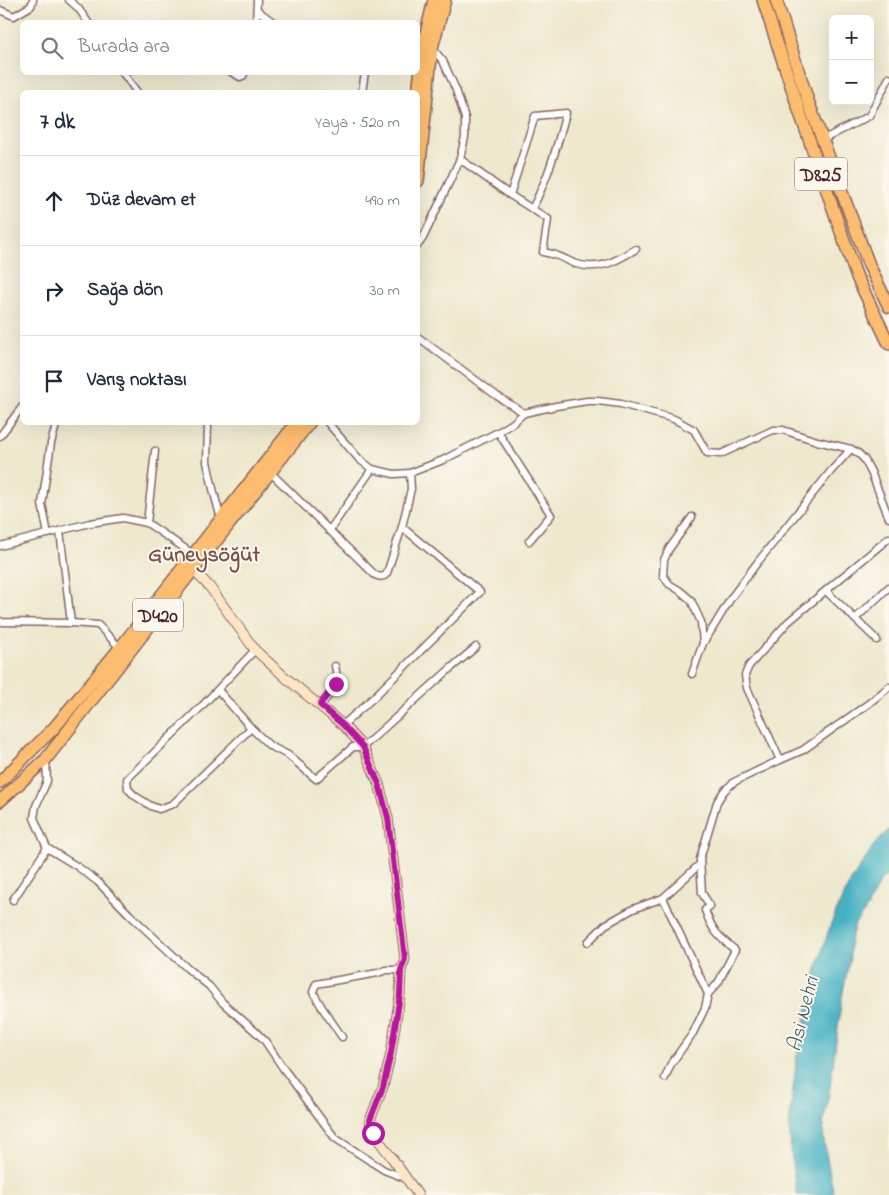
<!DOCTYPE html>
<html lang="tr">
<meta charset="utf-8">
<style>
body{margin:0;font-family:"Indie Flower",sans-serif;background:#f6f6f7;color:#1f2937}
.controls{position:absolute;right:15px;top:15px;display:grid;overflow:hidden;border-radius:8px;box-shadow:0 5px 20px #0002}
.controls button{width:45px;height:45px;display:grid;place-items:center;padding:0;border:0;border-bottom:1px solid #e0e1e3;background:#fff;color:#1f2937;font:25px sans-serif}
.stop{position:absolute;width:15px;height:15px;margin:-11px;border:4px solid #b5179e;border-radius:50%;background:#fff}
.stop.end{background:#b5179e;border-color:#fff;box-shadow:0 1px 5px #0008}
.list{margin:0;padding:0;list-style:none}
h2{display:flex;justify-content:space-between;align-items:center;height:65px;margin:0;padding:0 20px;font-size:21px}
h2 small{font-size:16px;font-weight:400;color:#747a83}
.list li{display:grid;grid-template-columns:32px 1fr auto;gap:15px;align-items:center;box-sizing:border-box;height:90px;padding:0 20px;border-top:1px solid #e0e1e3}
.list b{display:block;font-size:19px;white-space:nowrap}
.list em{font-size:16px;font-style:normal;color:#747a83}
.icon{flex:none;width:28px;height:28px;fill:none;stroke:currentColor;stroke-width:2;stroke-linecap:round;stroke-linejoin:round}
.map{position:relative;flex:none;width:889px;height:1195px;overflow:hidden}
.search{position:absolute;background:#fff;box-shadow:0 5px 20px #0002;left:20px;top:20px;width:400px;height:55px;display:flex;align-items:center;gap:12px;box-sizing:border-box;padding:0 18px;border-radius:8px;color:#747a83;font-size:19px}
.panel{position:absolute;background:#fff;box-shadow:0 5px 20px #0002;left:20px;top:90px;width:400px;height:335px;border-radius:8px}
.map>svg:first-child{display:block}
.water{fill:#45b1c3;stroke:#486877}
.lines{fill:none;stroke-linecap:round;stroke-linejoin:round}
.street-casing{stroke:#836564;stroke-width:9}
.secondary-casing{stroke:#836564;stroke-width:11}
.highway-casing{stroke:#836564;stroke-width:14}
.street{stroke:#fff;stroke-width:6}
.secondary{stroke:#fee5c5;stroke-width:9}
.highway{stroke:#fcbd6f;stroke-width:11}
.route{stroke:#b5179e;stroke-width:6}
.labels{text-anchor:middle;stroke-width:4;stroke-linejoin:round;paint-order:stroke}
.shield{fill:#fbf7ec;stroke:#7f6065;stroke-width:1}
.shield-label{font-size:19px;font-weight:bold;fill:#4a1f2b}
.water-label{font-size:21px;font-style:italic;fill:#485968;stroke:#fbf7ec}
.quarter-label{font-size:22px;font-weight:bold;fill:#7a514b;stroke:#fbf7ec}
</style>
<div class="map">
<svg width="889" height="1195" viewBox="0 0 889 1195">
<rect width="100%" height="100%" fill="#fbf7ec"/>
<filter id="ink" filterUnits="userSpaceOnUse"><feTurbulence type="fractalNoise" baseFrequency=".02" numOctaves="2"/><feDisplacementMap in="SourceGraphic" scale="10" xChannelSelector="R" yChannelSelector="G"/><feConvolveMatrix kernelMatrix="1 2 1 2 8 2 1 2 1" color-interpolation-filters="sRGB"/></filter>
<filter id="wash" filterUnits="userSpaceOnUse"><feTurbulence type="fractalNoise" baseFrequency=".0096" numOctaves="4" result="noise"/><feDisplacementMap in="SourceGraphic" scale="20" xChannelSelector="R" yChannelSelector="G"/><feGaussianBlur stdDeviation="1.12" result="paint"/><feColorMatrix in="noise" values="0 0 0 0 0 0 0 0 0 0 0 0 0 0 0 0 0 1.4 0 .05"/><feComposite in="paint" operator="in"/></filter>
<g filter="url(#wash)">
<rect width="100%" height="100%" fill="#eee8cd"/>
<!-- water -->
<polygon class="water" points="889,829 889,874 880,881 867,908 855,924 850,942 850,957 842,997 829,1095 823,1125 824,1142 834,1195 797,1195 792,1163 789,1124 797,1055 818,965 828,932 838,907 851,881 873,846"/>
</g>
<g filter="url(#ink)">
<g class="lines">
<defs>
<g id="street">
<polyline points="69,0 78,8 88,22"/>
<polyline points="0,10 14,16 31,6 33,0"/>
<polyline points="257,10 273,22"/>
<polyline points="256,22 257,0"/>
<polyline points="122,72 137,92"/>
<polyline points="231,72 240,77 243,76 245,72"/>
<polyline points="362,92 365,72"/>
<polyline points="822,140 869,116 889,78"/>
<path d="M460 159 510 195 548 219 543 252C548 253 553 254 558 256 564 258 570 262 576 264 600 271 616 261 636 249"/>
<path d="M510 195 535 116 566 113C557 147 548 178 532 209"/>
<polyline points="418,245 423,238 432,219 460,159 465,137 465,118 456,90 443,61 432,48"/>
<polyline points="418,337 497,396 524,413"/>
<polyline points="208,422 207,462 214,493 221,519"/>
<polyline points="327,422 359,459 372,469 394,474 410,473 443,460 498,432 513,423 524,413 556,406 587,401 598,401 621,404 674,419 694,430 707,453 721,454 773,430 783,430 817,441 851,449 858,453 864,459 871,472 889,518"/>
<polyline points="498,432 551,515 529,541"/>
<polyline points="0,436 22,407"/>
<path d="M271 473 375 575C380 577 384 578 387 573L402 527"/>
<polyline points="692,517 669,549 664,560 663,575 669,584 679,590 691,600 701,622 703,643"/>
<polyline points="147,523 155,451"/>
<polyline points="60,531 71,623"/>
<polyline points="329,531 372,469"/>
<polyline points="48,534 42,504 51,443 57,422"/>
<polyline points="0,546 90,523 123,518 147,523 193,554"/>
<polyline points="826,591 877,640"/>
<polyline points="855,619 889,587"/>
<polyline points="0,621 2,622 71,623 98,625 120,648"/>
<polyline points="692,674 703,643 711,631 731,598 757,563 831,471 851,449"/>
<polyline points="218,690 251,728 270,746 288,755 316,779 353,747 363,747 451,668 476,647"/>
<path d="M321 705C332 691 340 686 335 666"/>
<polyline points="343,725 373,698 480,592 402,527 411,489 410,473"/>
<polyline points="251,728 173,804 159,809 151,806 135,796 128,789 127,779 201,707 255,650"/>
<polyline points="46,759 47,781 36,806 34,818 47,848 78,867 98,882 130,915 188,969 209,986 223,1003 256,1032 265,1041 283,1068 335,1138 384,1170 405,1178"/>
<polyline points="780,760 803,750 868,704 889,687"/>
<polyline points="663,898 708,994 705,1008 693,1033 671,1064 665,1078"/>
<polyline points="13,900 47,848"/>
<polyline points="588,942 605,925 633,909 663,898 700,864"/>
<path d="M708 994 718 983 735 950C719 937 712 931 705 910L710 906 702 893 700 859 717 802 724 791 734 782 780 760 747 688 745 675 749 666 788 622 889 538"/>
<polyline points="342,1037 323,1009 313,992 316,984 378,973 386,970 401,970"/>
</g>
<polyline id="secondary" points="193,570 209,586 255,650 286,678 343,725 363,747 379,784 388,818 405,959 401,970 400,995 391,1053 383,1087 370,1120 373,1133 392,1158 418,1195"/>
<g id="highway">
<polyline points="763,0 797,104 856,275 889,344"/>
<polyline points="776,0 808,101 869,265 889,307"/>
<polyline points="418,93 424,41 434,0"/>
<polyline points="418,181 432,48 445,0"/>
<polyline points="0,782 54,728 120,648 297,422"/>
<polyline points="0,801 46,759 193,570 310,422"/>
</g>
</defs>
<!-- street casing -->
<use href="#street" class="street-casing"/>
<!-- secondary casing -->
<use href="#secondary" class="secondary-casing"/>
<!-- highway casing -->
<use href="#highway" class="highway-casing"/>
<!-- street -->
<use href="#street" class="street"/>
<!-- secondary -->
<use href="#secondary" class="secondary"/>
<!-- highway -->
<use href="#highway" class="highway"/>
</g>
</g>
<g class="lines" filter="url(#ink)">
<!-- route -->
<polyline class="route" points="336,684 320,705 343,725 363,747 379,784 388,818 405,959 401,970 400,995 391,1053 383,1087 370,1120 373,1133"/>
</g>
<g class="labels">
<!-- shield labels -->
<g class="shield">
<rect x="795" y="157.5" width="52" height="33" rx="4"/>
<rect x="133" y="598.5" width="50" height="33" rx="4"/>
</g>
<g class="shield-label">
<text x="821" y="181">D825</text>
<text x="158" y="622">D420</text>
</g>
<!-- water labels -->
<g class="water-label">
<text transform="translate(802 1014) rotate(-76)" y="7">Asi Nehri</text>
</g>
<!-- quarter labels -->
<g class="quarter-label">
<text x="204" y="561">Güneysöğüt</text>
</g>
</g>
</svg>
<div class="controls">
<button>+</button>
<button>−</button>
</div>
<div class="stop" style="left:373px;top:1133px"></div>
<div class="stop end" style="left:336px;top:684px"></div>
<div class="search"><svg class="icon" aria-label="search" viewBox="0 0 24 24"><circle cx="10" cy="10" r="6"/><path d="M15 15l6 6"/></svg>Burada ara</div>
<section class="panel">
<h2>7 dk<small>Yaya · 520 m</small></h2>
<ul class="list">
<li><svg class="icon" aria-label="ahead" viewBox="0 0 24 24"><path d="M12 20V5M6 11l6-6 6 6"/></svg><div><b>Düz devam et</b></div><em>490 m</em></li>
<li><svg class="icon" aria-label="right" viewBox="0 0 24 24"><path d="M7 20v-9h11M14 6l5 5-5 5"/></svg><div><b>Sağa dön</b></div><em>30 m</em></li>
<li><svg class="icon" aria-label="arrive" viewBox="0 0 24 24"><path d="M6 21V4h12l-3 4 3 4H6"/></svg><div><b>Varış noktası</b></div></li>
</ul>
</section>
</div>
